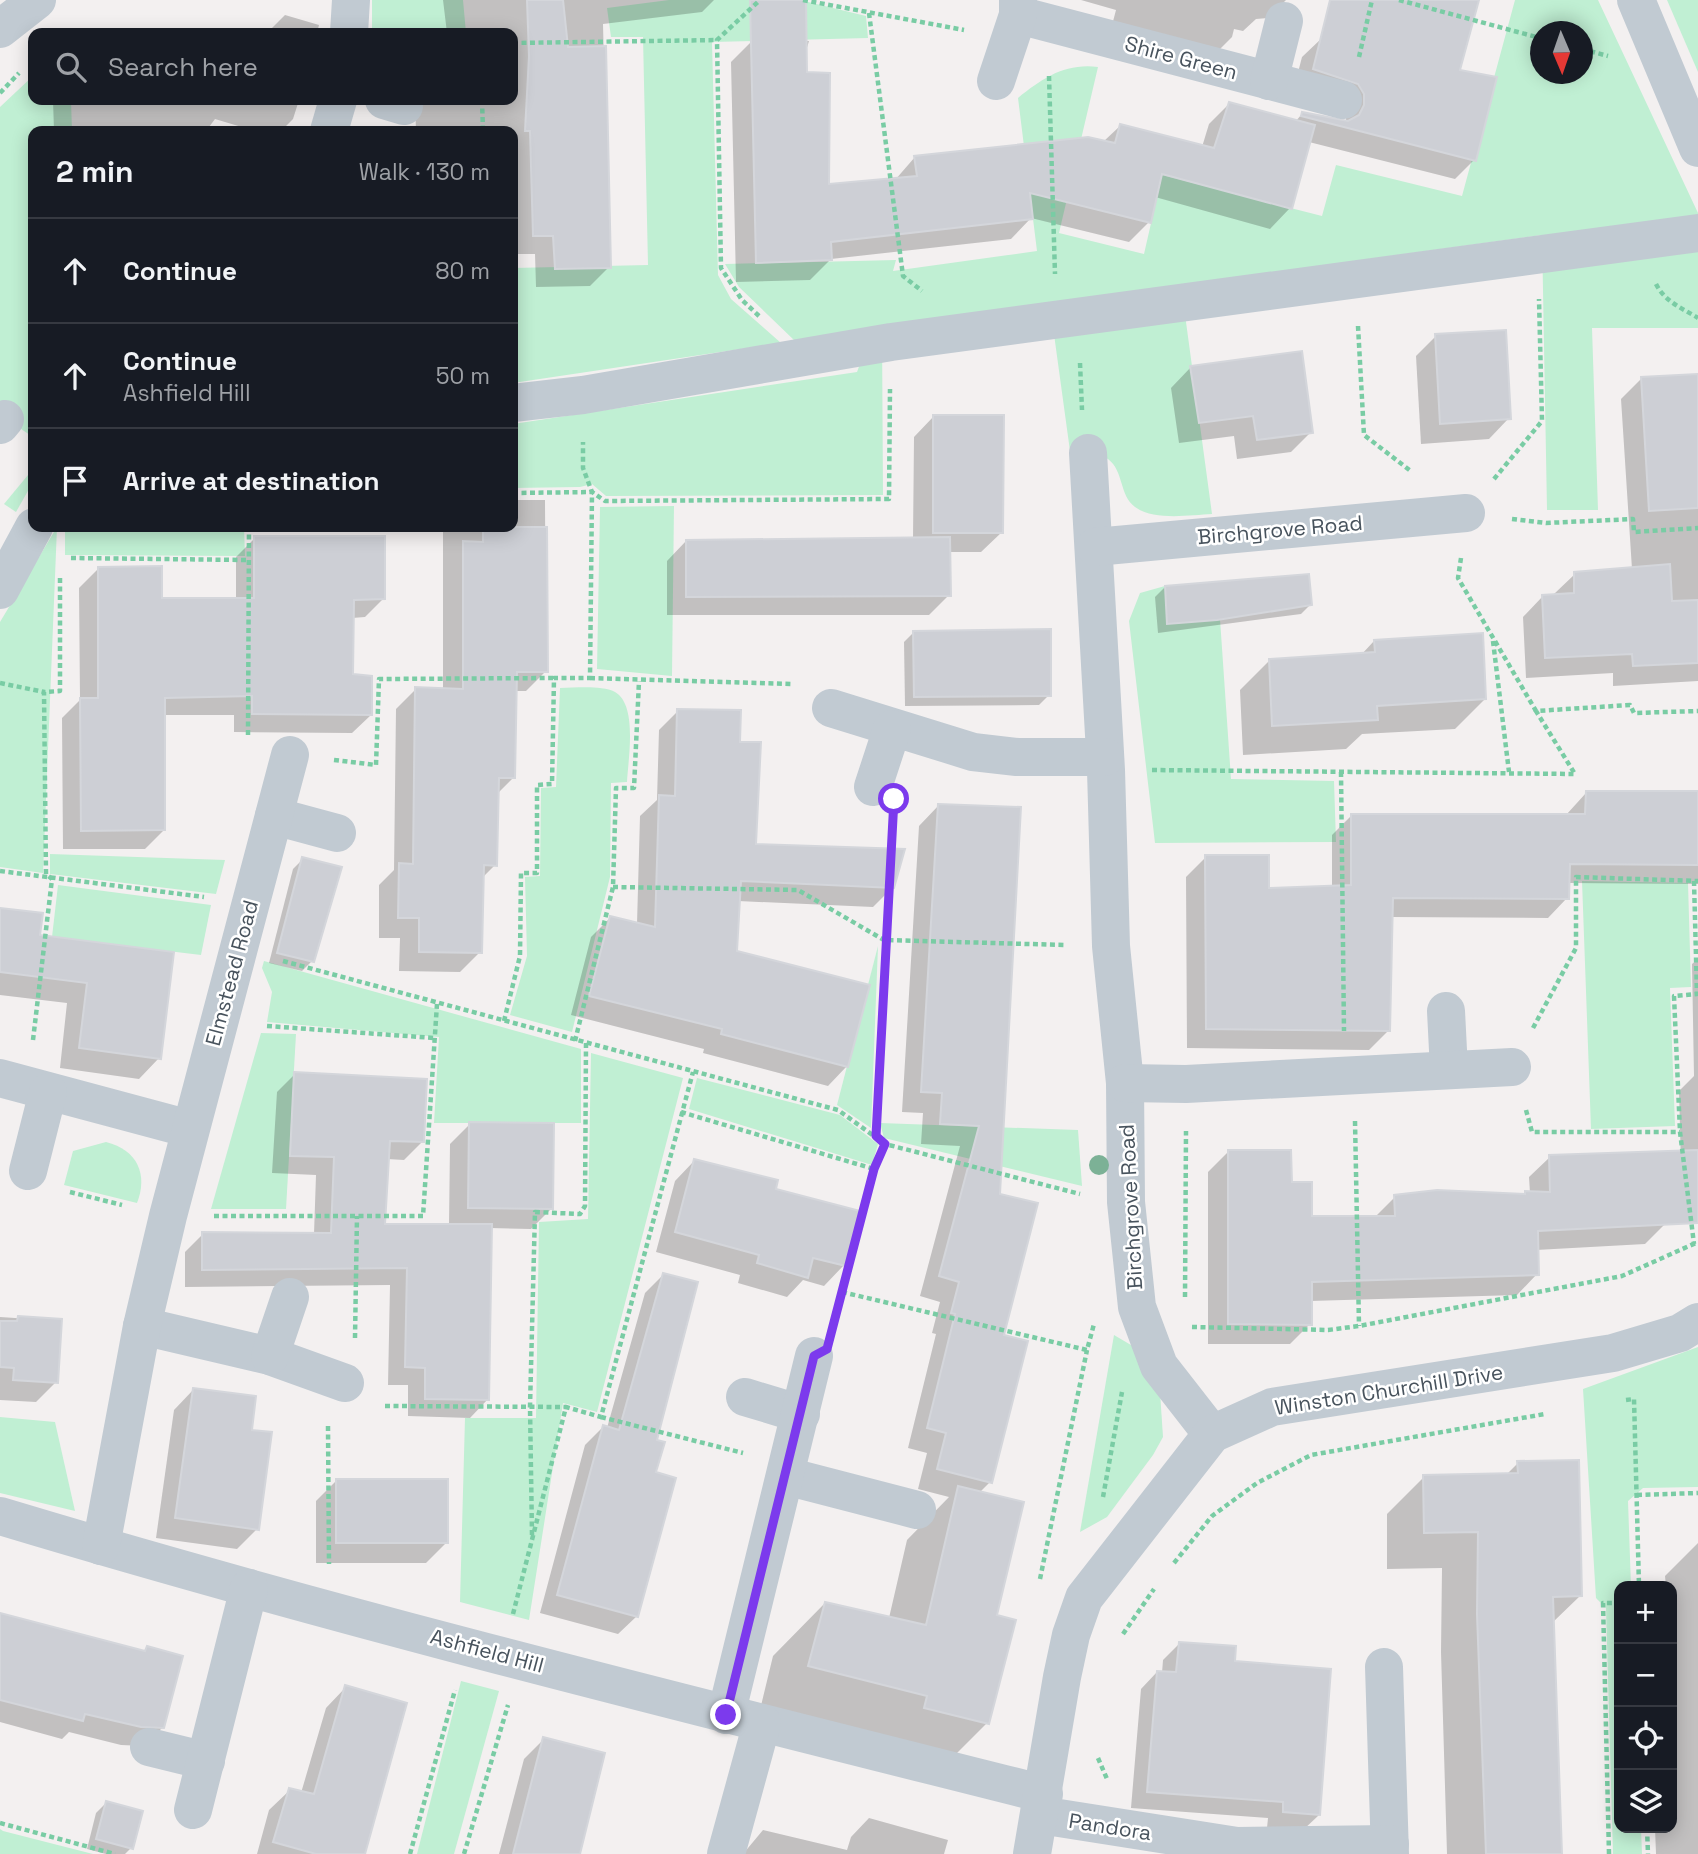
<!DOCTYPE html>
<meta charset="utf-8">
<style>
body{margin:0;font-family:"Space Grotesk",sans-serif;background:#242831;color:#f1f3f6}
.controls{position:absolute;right:21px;bottom:21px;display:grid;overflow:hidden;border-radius:14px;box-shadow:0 4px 18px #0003}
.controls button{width:63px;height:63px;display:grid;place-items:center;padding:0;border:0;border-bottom:2px solid #363941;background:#171b24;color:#f1f3f6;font:35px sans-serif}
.compass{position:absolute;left:1530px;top:21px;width:63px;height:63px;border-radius:50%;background:#171b24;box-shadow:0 4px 18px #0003;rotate:178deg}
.stop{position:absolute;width:21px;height:21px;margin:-16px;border:5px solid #7c3aed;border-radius:50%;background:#fff}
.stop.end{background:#7c3aed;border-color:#fff;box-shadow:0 2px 7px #0008}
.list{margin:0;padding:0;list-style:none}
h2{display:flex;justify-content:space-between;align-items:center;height:91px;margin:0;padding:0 28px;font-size:30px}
h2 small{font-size:23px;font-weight:400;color:#9ea1a6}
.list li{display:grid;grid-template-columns:46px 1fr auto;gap:21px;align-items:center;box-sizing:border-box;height:105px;padding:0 28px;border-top:2px solid #363941}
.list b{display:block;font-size:26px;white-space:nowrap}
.list p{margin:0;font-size:23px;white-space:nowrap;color:#9ea1a6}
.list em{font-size:23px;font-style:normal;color:#9ea1a6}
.icon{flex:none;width:38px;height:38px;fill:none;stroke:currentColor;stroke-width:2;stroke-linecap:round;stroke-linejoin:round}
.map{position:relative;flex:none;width:1698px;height:1854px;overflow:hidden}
.search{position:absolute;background:#171b24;box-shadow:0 4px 18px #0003;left:28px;top:28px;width:490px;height:77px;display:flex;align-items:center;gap:18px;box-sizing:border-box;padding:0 24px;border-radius:14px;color:#9ea1a6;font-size:26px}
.panel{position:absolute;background:#171b24;box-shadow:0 4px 18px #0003;left:28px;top:126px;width:490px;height:406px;border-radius:14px}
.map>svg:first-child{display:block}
.green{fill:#c0efd3;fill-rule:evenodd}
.shadow{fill:#0003}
.building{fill:#cdcfd5;stroke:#d4d6db;stroke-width:2}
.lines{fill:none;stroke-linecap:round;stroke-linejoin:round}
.path{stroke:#79cca4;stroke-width:4.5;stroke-dasharray:5 3.5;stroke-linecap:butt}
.minor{stroke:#c1cad2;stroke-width:38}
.tree{fill:#7cb196}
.route{stroke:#7c3aed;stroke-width:9}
.labels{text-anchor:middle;stroke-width:5;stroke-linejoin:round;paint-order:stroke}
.street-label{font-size:21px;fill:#48535d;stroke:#fff}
</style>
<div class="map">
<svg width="1698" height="1854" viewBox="0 0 1698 1854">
<rect width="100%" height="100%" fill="#f3f0f0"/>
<!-- green -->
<g class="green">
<polygon points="372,0 463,0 466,33 372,33"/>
<polygon points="669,0 800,0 866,16 868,38 712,42 718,275 731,299 781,343 513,383 513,268 648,265 643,37 611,37 607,8"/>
<path d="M1515 0H1598L1698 213V328H1592L1598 510H1547L1542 235 1181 285 1212 514C1190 515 1154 521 1135 507 1119 495 1124 471 1108 459 1099 454 1080 453 1070 451L1050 305 882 329 883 495 606 496 592 484 580 487 513 488V424L857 372 872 331 795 341 739 287 725 264 896 260 893 271 1037 251 1018 98C1043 78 1065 63 1098 67L1059 233 1144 254 1162 175 1322 216 1336 165 1462 196ZM1540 32H1582V74H1540Z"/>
<polygon points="1667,0 1698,0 1698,72"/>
<polygon points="33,76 33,100 71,100 72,131 33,131 33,437 0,415 0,107"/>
<polygon points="33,469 33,482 16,512 4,504"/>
<polygon points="674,506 672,676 597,669 600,507"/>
<polygon points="57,527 43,873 0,867 0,622"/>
<polygon points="65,527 244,527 245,556 65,555"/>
<polygon points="1165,586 1168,624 1220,619 1231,779 1334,781 1336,842 1155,843 1129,621 1140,593"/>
<path d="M560 688C576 688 601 685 615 692 638 705 628 760 627 782L611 783 610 877 572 1032 510 1015 527 956 525 877 540 876 541 788 556 787Z"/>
<polygon points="50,854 225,860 216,894 50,874"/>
<polygon points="1582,881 1688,883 1691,987 1670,988 1675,1126 1591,1129"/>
<polygon points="58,885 211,905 201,955 52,937"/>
<polygon points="878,946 871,1128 837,1105"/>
<polygon points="264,961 581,1049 581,1123 434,1123 439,1037 267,1022 272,992 262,968"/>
<polygon points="261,1033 296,1034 286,1209 211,1209"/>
<polygon points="591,1053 683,1078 597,1412 563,1403 529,1620 460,1602 465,1418 536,1418 539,1222 588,1219"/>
<polygon points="697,1078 840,1115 878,1144 872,1165 689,1109"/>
<polygon points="880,1123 1078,1130 1082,1186 884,1138"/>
<path d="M106 1142C138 1150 148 1175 137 1203L64 1185 73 1151Z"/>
<polygon points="1114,1335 1136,1348 1160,1392 1163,1437 1153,1455 1107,1517 1080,1532"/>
<polygon points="1698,1347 1698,1487 1643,1488 1628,1501 1631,1586 1619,1586 1619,1828 1641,1828 1642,1854 1613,1854 1606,1608 1596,1598 1583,1389"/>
<polygon points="0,1417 55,1422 75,1511 0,1493"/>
<polygon points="461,1681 499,1691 454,1854 417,1854"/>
<polygon points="0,1829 3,1831 93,1854 0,1854"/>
</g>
<!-- shadow -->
<g class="shadow">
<polygon points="443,0 714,0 702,12 603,24 609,267 590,286 536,287 535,254 513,254 513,131 416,131 415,100 513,100 513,33 447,33"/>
<polygon points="1081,0 1286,0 1268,18 1256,19 1243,31 1234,29 1232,37 1213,56 1111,29 1116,10"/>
<polygon points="1395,0 1477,0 1458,71 1474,160 1455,179 1309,142 1290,208 1270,229 1155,197 1149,222 1129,242 1031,218 1011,239 831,259 810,280 736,282 731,62 751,42 809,41 805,54 806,74 827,186 895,180 915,157 1103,142 1120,126 1202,147 1209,124 1229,104 1295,122 1302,114 1346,122 1346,115 1294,88 1302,57 1322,38"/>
<polygon points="285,15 319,25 317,33 267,33"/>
<polygon points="53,100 299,100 293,119 281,131 255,131 215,119 206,131 54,131"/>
<polygon points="1436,336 1509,418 1489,439 1421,444 1416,356"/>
<polygon points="1191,367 1311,432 1291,452 1237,459 1234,436 1179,443 1171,388"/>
<polygon points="1698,376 1698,681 1613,686 1613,673 1526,678 1523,617 1543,596 1554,594 1575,574 1632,569 1621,399 1641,379"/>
<polygon points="934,416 1002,532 981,552 948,552 949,595 929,615 667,615 667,561 686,541 913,539 914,437"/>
<polygon points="513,500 545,500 546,671 526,691 515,691 513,778 497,794 495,865 482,878 480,952 460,972 399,971 400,938 379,938 379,885 394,870 396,709 416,689 443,690 443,527 513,527"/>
<polygon points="255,538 383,599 365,617 352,618 351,675 371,715 352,733 234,732 234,715 164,715 164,830 145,849 63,849 62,718 80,700 79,588 98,569 160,600 236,600 236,557"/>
<polygon points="1165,587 1311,604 1301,614 1158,633 1155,597"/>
<polygon points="914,632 1049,695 1039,705 905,706 904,642"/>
<polygon points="1374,641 1485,699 1455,729 1362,734 1346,749 1243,755 1240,690 1270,660 1361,655"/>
<polygon points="678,711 738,743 754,845 893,887 873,907 738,901 735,953 847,1066 828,1086 703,1053 704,1049 571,1015 591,937 610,918 637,924 640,816 657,800 659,730"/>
<polygon points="1586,793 1698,793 1698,884 1568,883 1567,898 1548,918 1390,917 1389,1030 1369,1050 1187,1048 1186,877 1206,857 1268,890 1332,887 1332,835 1352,815 1566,815"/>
<polygon points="939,805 998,1195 1002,1337 990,1482 979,1493 995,1617 987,1723 935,1775 758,1718 773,1656 825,1603 889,1618 907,1540 949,1497 918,1489 927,1453 908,1448 936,1334 932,1333 940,1302 920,1296 960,1146 921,1144 923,1113 902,1112 919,826"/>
<polygon points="303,859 312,961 302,971 269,963 293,869"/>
<polygon points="0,910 39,937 172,954 159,1058 139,1079 60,1068 67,1003 0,995"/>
<polygon points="1698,959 1698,1164 1681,1165 1679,1091 1694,1076 1692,964"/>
<polygon points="295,1074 422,1142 404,1160 387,1159 383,1225 449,1226 450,1144 470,1124 551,1209 531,1229 490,1228 488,1399 470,1418 408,1416 408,1385 388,1385 390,1285 185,1287 185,1252 203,1234 314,1234 316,1175 272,1173 277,1092"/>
<polygon points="1228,1152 1290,1184 1310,1218 1374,1218 1395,1197 1523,1196 1530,1193 1529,1177 1550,1157 1665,1224 1645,1244 1536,1250 1537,1274 1517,1295 1310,1301 1310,1324 1290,1344 1208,1344 1208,1172"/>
<polygon points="695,1160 774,1191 844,1265 824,1286 803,1280 787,1297 738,1283 740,1275 656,1252 675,1181"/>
<polygon points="663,1275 654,1474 637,1616 618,1634 540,1613 585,1445 603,1427 607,1428 645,1293"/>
<polygon points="0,1317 61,1321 56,1382 36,1402 0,1400"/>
<polygon points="194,1389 250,1431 257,1529 237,1549 156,1538 174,1410"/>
<polygon points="1518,1463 1580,1596 1552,1623 1560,1854 1447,1854 1441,1652 1442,1568 1387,1569 1387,1514 1424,1477 1506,1475"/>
<polygon points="336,1481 446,1543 426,1563 316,1563 316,1501"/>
<polygon points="1698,1543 1698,1854 1656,1854 1655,1828 1672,1828 1672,1586 1666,1586 1665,1576"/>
<polygon points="0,1615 143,1652 147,1648 163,1727 144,1746 121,1745 69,1732 62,1739 0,1722"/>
<polygon points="1179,1644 1233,1663 1319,1815 1302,1831 1267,1828 1268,1818 1131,1808 1141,1689 1157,1672 1162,1673 1163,1660"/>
<polygon points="346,1687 363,1854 257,1854 269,1810 290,1790 301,1793 326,1708"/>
<polygon points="544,1739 577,1854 499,1854 524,1759"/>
<polygon points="106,1803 131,1848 125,1854 106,1854 87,1849 96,1813"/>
<polygon points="869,1818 948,1840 944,1854 743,1854 763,1830 847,1850 851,1837"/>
</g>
<!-- building -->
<g class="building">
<polygon points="527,0 563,0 568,47 606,46 611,268 555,269 553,236 533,236 530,131 525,131 529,56"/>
<polygon points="750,0 806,0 807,72 830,73 829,184 917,176 914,156 1088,137 1115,143 1120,124 1214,148 1229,102 1315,125 1292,209 1162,174 1151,223 1030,193 1033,219 831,242 832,260 756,263"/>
<polygon points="1330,0 1479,0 1460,70 1497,77 1476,161 1301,116 1302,112 1348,121 1359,115 1364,105 1364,94 1358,84 1313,69"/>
<polygon points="1506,330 1511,419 1440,424 1435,334"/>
<polygon points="1302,351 1313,433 1257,440 1253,416 1199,423 1190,366"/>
<polygon points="1698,374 1698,508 1649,511 1641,377"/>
<polygon points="933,415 1004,415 1003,533 933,533"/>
<polygon points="483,527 547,527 548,672 517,672 515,778 499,778 497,866 484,865 482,953 419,952 419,918 398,918 399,863 413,864 415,687 463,689 463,541 483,542"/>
<polygon points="254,536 385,536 385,599 354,600 353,674 372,676 372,715 252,714 252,696 165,698 165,830 81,831 80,698 98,698 98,567 162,566 162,598 254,598"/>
<polygon points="950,537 951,596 686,597 686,540"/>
<polygon points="1670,564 1672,601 1698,600 1698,663 1633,666 1632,654 1545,658 1542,595 1574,593 1574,572"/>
<polygon points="1309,574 1312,605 1217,620 1167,624 1165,586"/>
<polygon points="1051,629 1051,696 914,697 913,631"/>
<polygon points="1483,633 1486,699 1377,706 1378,720 1272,726 1269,659 1375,652 1374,640"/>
<polygon points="677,709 741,710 740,742 761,742 756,844 905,849 894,888 741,881 737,951 870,985 848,1067 721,1034 722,1029 589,996 610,916 655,927 659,795 675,796"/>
<polygon points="1586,791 1698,791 1698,865 1570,864 1569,899 1393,898 1390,1031 1206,1029 1205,855 1269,855 1269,888 1351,885 1351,814 1585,814"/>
<polygon points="938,804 1021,807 1000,1194 1038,1203 1004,1335 1028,1341 992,1483 937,1469 946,1433 927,1428 955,1314 951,1313 959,1282 939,1276 979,1126 940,1124 942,1093 921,1092"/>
<polygon points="302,857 342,867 314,962 277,953"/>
<polygon points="0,908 43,913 40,935 174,952 161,1059 79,1048 87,983 0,972"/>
<polygon points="294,1072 427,1079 424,1142 390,1141 385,1224 492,1224 489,1400 425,1399 425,1368 405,1367 407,1268 202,1270 202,1232 331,1233 334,1157 290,1156"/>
<polygon points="469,1122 554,1123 553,1209 468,1208"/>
<polygon points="1228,1150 1291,1150 1292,1182 1312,1182 1312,1216 1395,1216 1394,1195 1437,1190 1525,1194 1525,1191 1550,1192 1549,1155 1698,1150 1698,1223 1538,1231 1539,1275 1312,1282 1312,1325 1228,1324"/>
<polygon points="694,1159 778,1180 776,1189 860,1211 846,1266 813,1258 808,1278 757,1263 759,1255 675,1232"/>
<polygon points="663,1273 698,1282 657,1440 665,1442 656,1472 676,1478 638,1617 557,1595 603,1425 619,1430"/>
<polygon points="18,1316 62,1319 58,1383 13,1380 14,1368 0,1367 0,1321 17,1321"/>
<polygon points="193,1388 256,1396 252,1430 272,1432 259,1530 175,1518"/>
<polygon points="1579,1460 1582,1596 1553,1597 1562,1854 1486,1854 1477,1614 1478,1532 1424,1533 1423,1475 1518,1473 1517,1461"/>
<rect x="336" y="1479" width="112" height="64"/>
<polygon points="958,1486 1024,1502 997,1615 1016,1620 989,1724 924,1708 927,1696 808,1666 825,1602 926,1625"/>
<polygon points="0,1613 145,1651 147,1646 183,1656 164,1728 141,1727 85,1714 83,1721 0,1700"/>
<polygon points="1179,1642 1236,1646 1235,1661 1331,1669 1320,1815 1283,1812 1283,1802 1147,1792 1157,1671 1176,1672"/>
<polygon points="345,1685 407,1703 365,1854 316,1854 273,1842 289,1788 314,1794"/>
<polygon points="543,1737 605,1753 580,1854 513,1854"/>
<polygon points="106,1801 143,1811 133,1849 96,1839"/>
</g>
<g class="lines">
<!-- path -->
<g class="path">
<polyline points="803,0 964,30"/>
<polyline points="1399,0 1540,38"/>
<polyline points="869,13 903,276 922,291"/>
<polyline points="513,43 717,40"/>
<polyline points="1582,49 1608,56"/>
<polyline points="1359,57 1372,0"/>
<polyline points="1049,76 1055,274"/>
<polyline points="0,93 19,73"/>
<polyline points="482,100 483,131"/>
<path d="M1656 284C1665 302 1682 308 1698 318"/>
<polyline points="759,316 742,300 721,268 717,40 760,0"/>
<polyline points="1358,326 1364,435 1412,472"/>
<polyline points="1080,363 1082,410"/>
<polyline points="1494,479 1542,421 1539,299"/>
<polyline points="513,493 592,492 605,501 889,499 890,389"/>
<polyline points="1512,519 1546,523 1633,519 1634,532 1698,528"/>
<polyline points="71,558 248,560"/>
<polyline points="1461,558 1458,578 1536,711"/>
<polyline points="1493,641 1509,772"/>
<polyline points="590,678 792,684"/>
<polyline points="0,683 44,692"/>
<polyline points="248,735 249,527"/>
<polyline points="334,760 376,765 379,679 554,678"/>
<polyline points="1152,770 1575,774 1536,711 1630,705 1634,713 1698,711"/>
<polyline points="1341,772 1344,1031"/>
<polyline points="0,871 204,897"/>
<polyline points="1694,881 1697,994 1674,996 1680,1132 1694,1244"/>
<polyline points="613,887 798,890 884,940 1065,945"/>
<polyline points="283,961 838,1110 885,1144 1080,1194"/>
<polyline points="504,1021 520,956 521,873 537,873 537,785 552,784 554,678 590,678 592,492 583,468 583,442"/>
<polyline points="267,1026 434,1038"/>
<polyline points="1533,1028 1576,948 1576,877 1698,881"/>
<polyline points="33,1040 52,879 46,874 44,692 60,691 60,578"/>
<polyline points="575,1041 613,887 616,788 634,788 639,681"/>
<polyline points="1526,1110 1532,1132 1680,1132"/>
<polyline points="681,1112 874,1169"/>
<polyline points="1355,1121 1359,1326"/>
<polyline points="876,1135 892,829"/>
<polyline points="70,1192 122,1205"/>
<polyline points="214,1216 423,1216 437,1004"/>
<polyline points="842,1292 1087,1350 1094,1324"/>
<polyline points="1185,1297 1186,1131"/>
<polyline points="835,1318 874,1169 885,1144"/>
<polyline points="1192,1327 1328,1330 1359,1326 1622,1276 1698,1242"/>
<polyline points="355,1338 357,1216"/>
<polyline points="1626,1400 1634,1399 1639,1586"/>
<polyline points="385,1406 566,1407"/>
<polyline points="601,1417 743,1453"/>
<polyline points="328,1426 329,1564"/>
<polyline points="1637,1495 1698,1493"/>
<polyline points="1103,1497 1122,1392"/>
<polyline points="532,1535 530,1407 535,1212 580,1214 585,1206 586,1043"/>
<polyline points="1174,1563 1212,1516 1257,1483 1311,1455 1545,1414"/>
<polyline points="1040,1579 1087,1350"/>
<polyline points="513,1614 566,1407 601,1417 693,1072"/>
<polyline points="1123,1634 1154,1589"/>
<polyline points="1098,1758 1107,1779"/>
<polyline points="0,1823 115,1854"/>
<polyline points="1647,1828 1648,1854"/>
<polyline points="410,1854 455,1690"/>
<polyline points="464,1854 508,1705"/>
<polyline points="1609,1854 1603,1603 1619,1603"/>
</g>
<!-- minor -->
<g class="minor">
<polyline points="1636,0 1698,148"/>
<polyline points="1018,15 1343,100"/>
<polyline points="0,29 37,0"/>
<polyline points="349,33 351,0"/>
<polyline points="996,81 1018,15 1018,0"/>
<polyline points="1269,81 1284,21"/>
<polyline points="384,100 404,106"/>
<polyline points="329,131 338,100"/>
<polyline points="513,403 583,395 891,342 1698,233"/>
<polyline points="0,425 5,419"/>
<polyline points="1088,453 1106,770 1111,946 1125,1083 1126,1202 1137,1307 1159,1366 1212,1434"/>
<polyline points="1095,547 1466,513"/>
<polyline points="0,590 34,527"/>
<polyline points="831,708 973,752 1017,757 1105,757"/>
<polyline points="873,787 892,729"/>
<polyline points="274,816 337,833"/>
<polyline points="1446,1011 1449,1070"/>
<polyline points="0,1078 190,1129"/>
<polyline points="1125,1083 1186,1084 1512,1067"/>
<polyline points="28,1171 48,1092"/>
<polyline points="142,1326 270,1356 345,1383"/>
<polyline points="270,1356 290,1297"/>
<polyline points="745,1397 801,1414"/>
<polyline points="786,1476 917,1510"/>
<path d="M0 1516C345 1620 695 1706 1044 1794"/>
<polyline points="101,1546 142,1326 168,1216 290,755"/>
<polyline points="1384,1667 1390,1854"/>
<polyline points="726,1715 814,1356"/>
<polyline points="149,1747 206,1761"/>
<polyline points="193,1810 249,1588"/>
<polyline points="1040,1815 1237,1846 1390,1844"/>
<polyline points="726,1854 762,1723"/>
<polyline points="1032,1854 1062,1677 1071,1635 1084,1598 1212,1434 1272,1407 1613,1353 1680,1333 1698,1322"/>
</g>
</g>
<!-- trees -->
<circle class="tree" cx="1099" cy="1165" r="10"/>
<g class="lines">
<!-- route -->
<polyline class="route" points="726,1715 814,1356 827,1349 874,1169 885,1144 876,1136 894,799"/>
</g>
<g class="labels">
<!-- street labels -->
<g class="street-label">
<text transform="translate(1181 58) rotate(15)" y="7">Shire Green</text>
<text transform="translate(1280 530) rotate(-5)" y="7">Birchgrove Road</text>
<text transform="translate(232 973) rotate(-75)" y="7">Elmstead Road</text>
<text transform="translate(1131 1207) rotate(-93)" y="7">Birchgrove Road</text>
<text transform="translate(1389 1390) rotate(-9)" y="7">Winston Churchill Drive</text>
<text transform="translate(487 1651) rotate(15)" y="7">Ashfield Hill</text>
<text transform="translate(1110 1827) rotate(9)" y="7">Pandora</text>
</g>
</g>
</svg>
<div class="controls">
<button>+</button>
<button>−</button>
<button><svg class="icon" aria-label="locate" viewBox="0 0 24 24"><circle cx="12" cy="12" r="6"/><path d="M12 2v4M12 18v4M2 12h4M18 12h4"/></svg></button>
<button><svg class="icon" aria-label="layers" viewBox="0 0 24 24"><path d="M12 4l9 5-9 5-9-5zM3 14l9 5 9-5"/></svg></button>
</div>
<svg class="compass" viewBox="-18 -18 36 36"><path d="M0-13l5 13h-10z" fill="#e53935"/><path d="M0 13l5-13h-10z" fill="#9ea1a6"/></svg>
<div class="stop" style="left:894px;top:799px"></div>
<div class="stop end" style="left:726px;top:1715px"></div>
<div class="search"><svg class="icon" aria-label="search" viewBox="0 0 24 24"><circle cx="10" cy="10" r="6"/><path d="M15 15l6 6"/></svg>Search here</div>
<section class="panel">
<h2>2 min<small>Walk · 130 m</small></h2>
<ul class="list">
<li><svg class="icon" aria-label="ahead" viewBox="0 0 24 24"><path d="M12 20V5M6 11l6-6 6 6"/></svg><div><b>Continue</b></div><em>80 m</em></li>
<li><svg class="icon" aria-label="ahead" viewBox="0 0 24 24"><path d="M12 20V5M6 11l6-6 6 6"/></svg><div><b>Continue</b><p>Ashfield Hill</p></div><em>50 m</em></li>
<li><svg class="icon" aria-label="arrive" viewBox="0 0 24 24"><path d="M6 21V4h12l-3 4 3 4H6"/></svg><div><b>Arrive at destination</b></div></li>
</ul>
</section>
</div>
